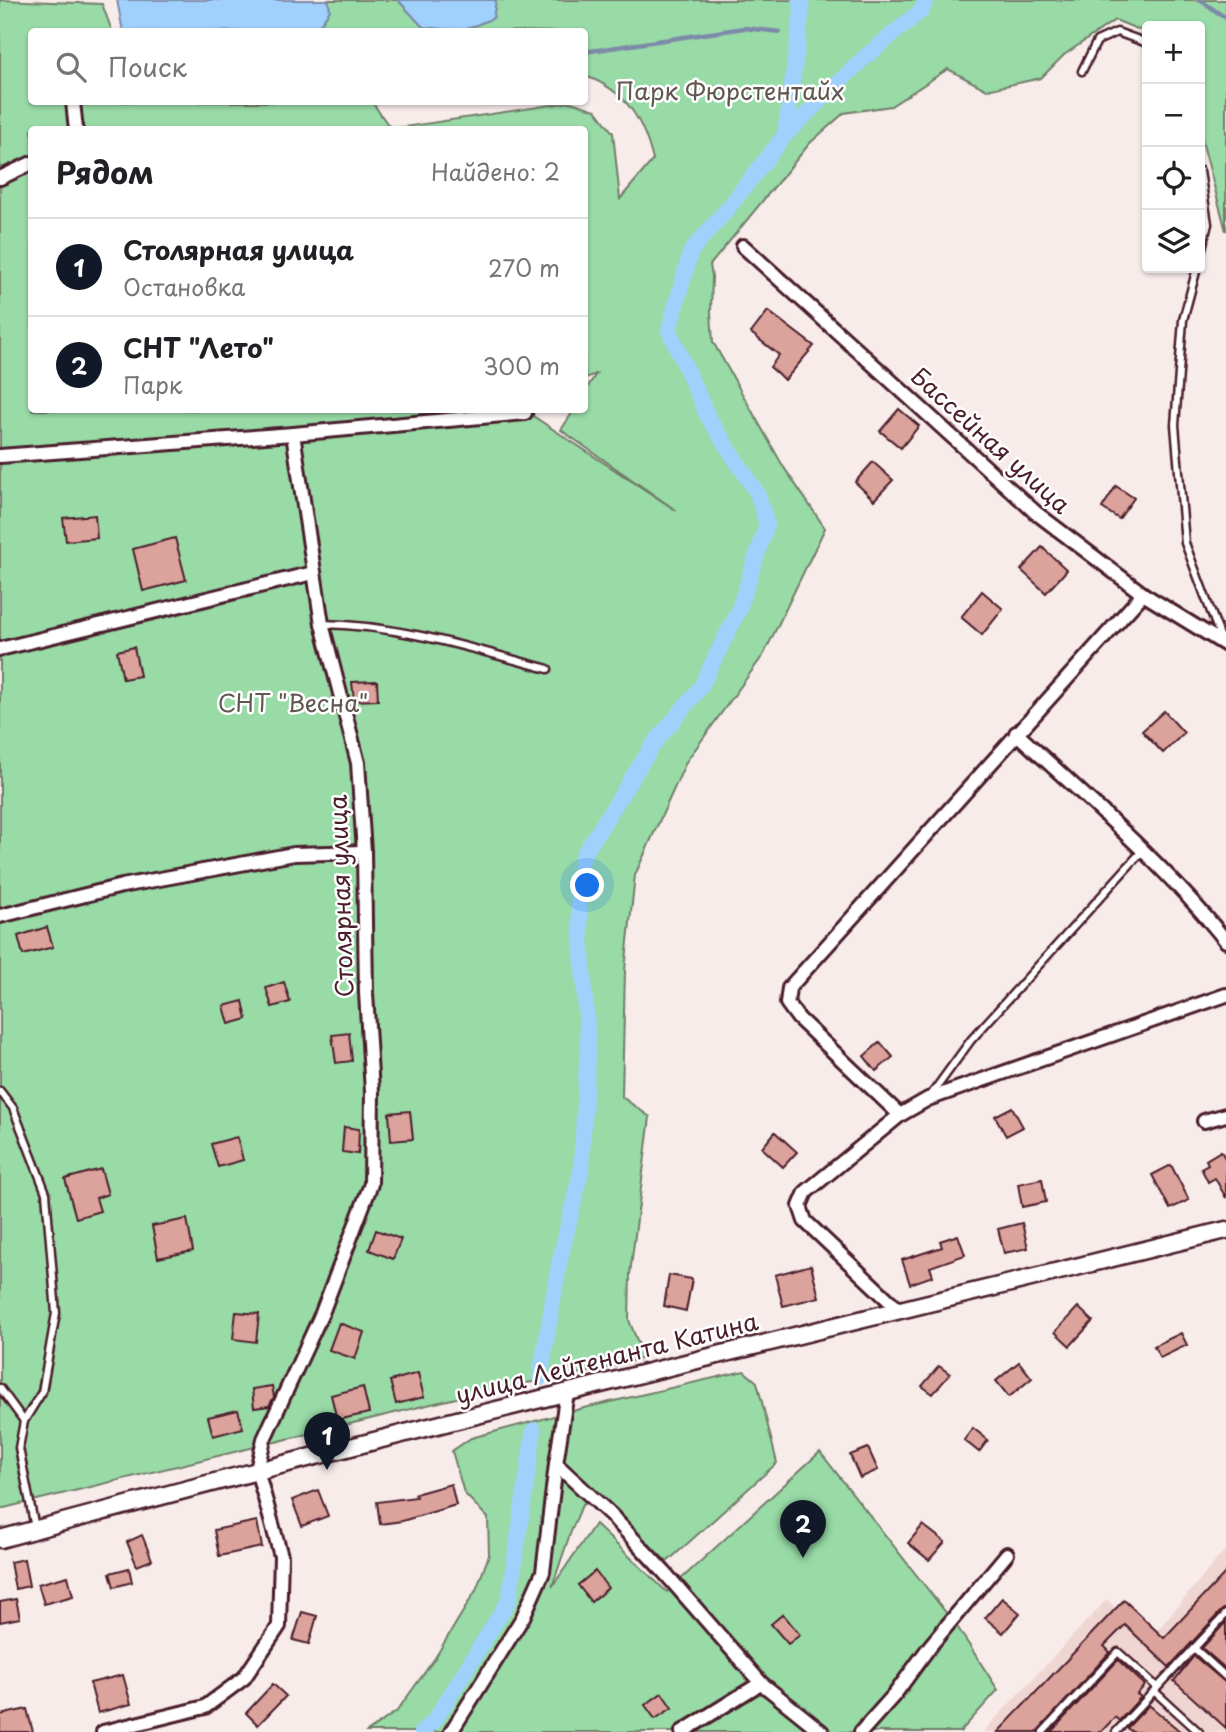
<!DOCTYPE html>
<html lang="ru">
<meta charset="utf-8">
<style>
body{margin:0;font-family:"Playpen Sans",sans-serif;background:#f6f6f6;color:#202124}
.controls{position:absolute;right:21px;top:21px;display:grid;overflow:hidden;border-radius:7px;box-shadow:0 2px 5px #0004}
.controls button{width:63px;height:63px;display:grid;place-items:center;padding:0;border:0;border-bottom:2px solid #e0e0e0;background:#fff;color:#202124;font:35px sans-serif}
.you{position:absolute;left:588px;top:886px;width:24px;height:24px;margin:-18px;border:5px solid #fff;border-radius:50%;background:#1a73e8;box-shadow:0 0 0 10px #1a73e833}
.badge{display:grid;place-items:center;width:46px;height:46px;border-radius:50%;background:#111827;color:#fff;font-size:23px;font-weight:700}
.pin{position:absolute;translate:-50% -58px;filter:drop-shadow(0 2px 4px #0008)}
.pin::after{content:'';position:absolute;top:37px;width:24px;height:21px;background:inherit;clip-path:polygon(0 0,100% 0,50% 100%)}
.list{margin:0;padding:0;list-style:none}
h2{display:flex;justify-content:space-between;align-items:center;height:91px;margin:0;padding:0 28px;font-size:30px}
h2 small{font-size:23px;font-weight:400;color:#757577}
.list li{display:grid;grid-template-columns:46px 1fr auto;gap:21px;align-items:center;box-sizing:border-box;height:98px;padding:0 28px;border-top:2px solid #e0e0e0}
.list b{display:block;font-size:26px;white-space:nowrap}
.list p{margin:0;font-size:23px;white-space:nowrap;color:#757577}
.list em{font-size:23px;font-style:normal;color:#757577}
.icon{flex:none;width:38px;height:38px;fill:none;stroke:currentColor;stroke-width:2;stroke-linecap:round;stroke-linejoin:round}
.map{position:relative;flex:none;width:1226px;height:1732px;overflow:hidden}
.search{position:absolute;background:#fff;box-shadow:0 2px 5px #0004;left:28px;top:28px;width:560px;height:77px;display:flex;align-items:center;gap:18px;box-sizing:border-box;padding:0 24px;border-radius:7px;color:#757577;font-size:26px}
.panel{position:absolute;background:#fff;box-shadow:0 2px 5px #0004;left:28px;top:126px;width:560px;height:287px;border-radius:7px}
.map>svg:first-child{display:block}
.built{fill:#f0d6d3}
.green{fill:#98dba7;stroke:#717d69;stroke-width:2;fill-rule:evenodd}
.water{fill:#9fd1fc;stroke:#7d8aa8;stroke-width:2}
.lines{fill:none;stroke-linecap:round;stroke-linejoin:round}
.stream{stroke:#7d8aa8;stroke-width:4.5}
.canal{stroke:#9fd1fc;stroke-width:16}
.building{fill:#dca29c;stroke:#4a1f2b;stroke-width:2}
.service-casing{stroke:#4a1f2b;stroke-width:11}
.minor-casing{stroke:#4a1f2b;stroke-width:18}
.tertiary-casing{stroke:#4a1f2b;stroke-width:21}
.service{stroke:#fff;stroke-width:6}
.minor{stroke:#fff;stroke-width:12}
.tertiary{stroke:#fff;stroke-width:16}
.labels{text-anchor:middle;stroke-width:5;stroke-linejoin:round;paint-order:stroke}
.park-label{font-size:24px;fill:#615750;stroke:#fff}
.street-label{font-size:24px;fill:#4a1f2b;stroke:#fff}
</style>
<div class="map">
<svg width="1226" height="1732" viewBox="0 0 1226 1732">
<rect width="100%" height="100%" fill="#f8eceb"/>
<filter id="ink" filterUnits="userSpaceOnUse"><feTurbulence type="fractalNoise" baseFrequency=".0143" numOctaves="2"/><feDisplacementMap in="SourceGraphic" scale="14" xChannelSelector="R" yChannelSelector="G"/><feConvolveMatrix kernelMatrix="1 2 1 2 8 2 1 2 1" color-interpolation-filters="sRGB"/></filter>
<g filter="url(#ink)">
<!-- built -->
<polygon class="built" points="1226,1549 1226,1732 983,1732 1107,1599 1148,1641"/>
<!-- green -->
<g class="green">
<path d="M0 0 102 4 112 31 32 32V102H372L391 129 571 102 596 110 613 133 620 199 653 160C643 120 626 90 585 76L584 32 462 31 493 18 496 0H1226V231L1200 133V26H1147V33L1115 20 1064 55 1041 78 987 90 948 69 891 106 844 113 810 143 710 265 712 276 711 313 713 342 783 466 825 528 764 654 686 762 635 875 625 970 622 1097 650 1117 630 1274 629 1320 644 1358 599 1370 493 1389 0 1509ZM32 130H584L585 378 596 374 585 391 584 410H574L561 430 677 511 533 416 534 410H32Z"/>
<polygon points="328,0 398,0 423,27 455,31 315,32 330,10"/>
<polygon points="744,1371 757,1382 777,1463 667,1562 600,1497 582,1505 570,1534 552,1587 595,1524 667,1592 820,1452 958,1628 998,1690 960,1732 367,1732 397,1711 435,1658 476,1590 489,1555 488,1518 464,1493 452,1451 471,1438 584,1408"/>
</g>
<!-- water -->
<g class="water">
<polygon points="117,0 328,0 330,10 315,31 123,32"/>
<polygon points="398,0 496,0 493,18 462,31 423,27"/>
</g>
<g class="lines">
<!-- stream -->
<g class="stream">
<polyline points="1200,0 1226,18"/>
<polyline points="584,52 744,28 780,32"/>
</g>
<!-- canal -->
<g class="canal">
<polyline points="785,135 802,9 800,0"/>
<polyline points="540,1378 559,1264 581,1171 588,1043 578,890 582,857 653,745 700,688 738,612 767,524 757,493 708,417 669,330 691,251 729,207 785,135 865,57 922,10 926,0"/>
<polyline points="422,1732 435,1720 509,1600 534,1430"/>
</g>
</g>
<!-- building -->
<g class="building">
<polygon points="768,311 814,346 785,380 770,367 779,355 751,333"/>
<polygon points="899,409 919,426 901,448 880,431"/>
<polygon points="873,462 893,480 874,500 855,482"/>
<polygon points="1116,486 1134,498 1119,519 1102,508"/>
<polygon points="95,515 97,538 66,541 63,518"/>
<polygon points="175,538 186,580 143,591 133,549"/>
<polygon points="1042,547 1067,570 1046,593 1021,570"/>
<polygon points="982,591 1003,609 982,635 961,617"/>
<polygon points="134,647 140,676 123,679 117,651"/>
<polygon points="377,681 378,700 354,701 352,682"/>
<polygon points="1164,711 1184,733 1163,753 1142,731"/>
<polygon points="47,927 53,947 23,955 18,936"/>
<polygon points="284,982 290,1002 272,1007 266,988"/>
<polygon points="243,1001 247,1019 229,1024 224,1006"/>
<polygon points="349,1033 352,1061 336,1063 332,1035"/>
<polygon points="880,1042 893,1057 876,1071 864,1056"/>
<polygon points="1012,1107 1023,1127 1006,1136 995,1116"/>
<polygon points="410,1111 413,1139 391,1141 389,1113"/>
<polygon points="344,1127 359,1129 358,1154 342,1152"/>
<polygon points="775,1132 797,1152 783,1167 762,1148"/>
<polygon points="237,1137 243,1160 218,1167 211,1144"/>
<polygon points="1221,1151 1226,1160 1226,1198 1215,1178 1208,1182 1201,1168 1208,1164 1206,1160"/>
<polygon points="1171,1165 1189,1200 1170,1209 1152,1175"/>
<polygon points="101,1169 108,1194 96,1198 100,1211 76,1218 65,1179"/>
<polygon points="1042,1179 1046,1202 1022,1207 1018,1184"/>
<polygon points="187,1219 193,1251 158,1258 152,1226"/>
<polygon points="1022,1223 1028,1248 1004,1253 998,1229"/>
<polygon points="376,1230 401,1239 393,1259 369,1250"/>
<polygon points="958,1235 965,1255 930,1267 933,1276 910,1284 902,1260 942,1247 940,1241"/>
<polygon points="811,1265 819,1297 783,1306 775,1275"/>
<polygon points="669,1275 692,1279 686,1311 664,1306"/>
<polygon points="1078,1307 1093,1321 1070,1346 1055,1332"/>
<polygon points="236,1312 259,1314 256,1342 233,1339"/>
<polygon points="339,1323 364,1332 355,1359 329,1350"/>
<polygon points="1181,1333 1187,1345 1160,1358 1154,1346"/>
<polygon points="1019,1362 1032,1378 1009,1397 996,1381"/>
<polygon points="939,1366 950,1374 933,1394 922,1386"/>
<polygon points="418,1373 424,1397 396,1404 390,1381"/>
<polygon points="272,1386 274,1397 269,1406 254,1408 252,1389"/>
<polygon points="363,1387 369,1413 337,1420 331,1395"/>
<polygon points="238,1410 243,1428 213,1436 208,1417"/>
<polygon points="973,1428 988,1440 979,1452 964,1440"/>
<polygon points="868,1448 878,1470 860,1478 850,1455"/>
<polygon points="451,1484 456,1505 402,1521 380,1524 377,1502 416,1497 415,1494"/>
<polygon points="318,1490 328,1516 302,1526 292,1500"/>
<polygon points="257,1521 262,1547 219,1556 214,1530"/>
<polygon points="923,1525 945,1542 929,1560 908,1543"/>
<polygon points="142,1535 152,1560 137,1566 127,1542"/>
<polygon points="24,1559 29,1586 15,1589 10,1562"/>
<polygon points="129,1568 132,1582 114,1587 110,1573"/>
<polygon points="595,1571 608,1588 591,1602 578,1585"/>
<polygon points="1226,1572 1226,1608 1222,1610 1169,1667 1125,1625 1104,1646 1110,1652 1037,1732 998,1732 1124,1600 1164,1638"/>
<polygon points="68,1576 73,1596 44,1604 38,1584"/>
<polygon points="1002,1598 1020,1613 1003,1633 985,1618"/>
<polygon points="16,1599 20,1618 0,1622 0,1602"/>
<polygon points="302,1612 317,1616 309,1644 293,1640"/>
<polygon points="783,1614 800,1635 788,1644 771,1624"/>
<polygon points="1226,1622 1226,1669 1202,1648"/>
<polygon points="1194,1656 1226,1683 1226,1728 1174,1681"/>
<polygon points="1118,1660 1145,1685 1137,1694 1141,1697 1119,1721 1115,1717 1101,1732 1051,1732"/>
<polygon points="123,1675 131,1704 98,1713 90,1683"/>
<polygon points="273,1684 286,1696 258,1725 246,1713"/>
<polygon points="662,1693 672,1708 655,1719 645,1705"/>
<polygon points="1149,1705 1181,1732 1132,1732 1127,1728"/>
<polygon points="27,1709 33,1732 0,1732 0,1715"/>
</g>
<g class="lines">
<defs>
<g id="service">
<polyline points="1082,71 1097,41 1117,32 1147,43"/>
<polyline points="1200,171 1208,224 1200,256"/>
<polyline points="1197,268 1183,320 1175,425 1185,543 1222,641"/>
<path d="M322 624C400 625 473 649 548 669"/>
<polyline points="0,1091 13,1108 46,1193 56,1313 42,1392 24,1421 19,1448 35,1528"/>
<polyline points="931,1095 971,1040 1143,850"/>
<polyline points="0,1388 24,1421"/>
<polyline points="1194,1648 1226,1677"/>
<polyline points="1154,1691 1199,1732"/>
<polyline points="1043,1732 1118,1652 1157,1687"/>
<polyline points="1116,1732 1226,1614"/>
</g>
<g id="minor">
<polyline points="73,102 76,130"/>
<polyline points="0,178 32,163"/>
<polyline points="743,246 1035,512 1143,594 1226,645"/>
<polyline points="0,456 293,434 525,413"/>
<polyline points="0,649 313,573"/>
<path d="M1016 733C1089 800 1164 864 1226 941"/>
<polyline points="0,916 122,886 294,854 364,852"/>
<polyline points="900,1115 798,1018 787,1003 789,988 1143,594"/>
<polyline points="1204,1121 1226,1115"/>
<polyline points="899,1310 805,1221 800,1206 806,1192 900,1115 928,1099 1226,995"/>
<polyline points="567,1392 556,1464 610,1514 664,1572 761,1683 822,1732"/>
<polyline points="103,1732 205,1707 244,1678 279,1626 281,1556 257,1470 264,1439 322,1313 371,1184 372,1092 366,993 364,852 358,763 322,624 293,434"/>
<polyline points="451,1732 523,1617 543,1572 556,1464"/>
<polyline points="682,1732 761,1683"/>
<polyline points="861,1732 895,1694 930,1646 1007,1554"/>
</g>
<path id="tertiary" d="M0 1539C407 1429 817 1331 1226 1230"/>
</defs>
<!-- service casing -->
<use href="#service" class="service-casing"/>
<!-- minor casing -->
<use href="#minor" class="minor-casing"/>
<!-- tertiary casing -->
<use href="#tertiary" class="tertiary-casing"/>
<!-- service -->
<use href="#service" class="service"/>
<!-- minor -->
<use href="#minor" class="minor"/>
<!-- tertiary -->
<use href="#tertiary" class="tertiary"/>
</g>
</g>
<g class="labels">
<!-- park labels -->
<g class="park-label">
<text x="730" y="100">Парк Фюрстентайх</text>
<text x="293" y="712">СНТ "Весна"</text>
</g>
<!-- street labels -->
<g class="street-label">
<text transform="translate(990 441) rotate(42)" y="8">Бассейная улица</text>
<text transform="translate(342 896) rotate(-92)" y="8">Столярная улица</text>
<text transform="translate(607 1359) rotate(-14)" y="8">улица Лейтенанта Катина</text>
</g>
</g>
</svg>
<div class="controls">
<button>+</button>
<button>−</button>
<button><svg class="icon" aria-label="locate" viewBox="0 0 24 24"><circle cx="12" cy="12" r="6"/><path d="M12 2v4M12 18v4M2 12h4M18 12h4"/></svg></button>
<button><svg class="icon" aria-label="layers" viewBox="0 0 24 24"><path d="M12 4l9 5-9 5-9-5zM3 14l9 5 9-5"/></svg></button>
</div>
<div class="you"></div>
<div class="pin badge" style="left:327px;top:1470px">1</div>
<div class="pin badge" style="left:803px;top:1558px">2</div>
<div class="search"><svg class="icon" aria-label="search" viewBox="0 0 24 24"><circle cx="10" cy="10" r="6"/><path d="M15 15l6 6"/></svg>Поиск</div>
<section class="panel">
<h2>Рядом<small>Найдено: 2</small></h2>
<ul class="list">
<li><span class="badge">1</span><div><b>Столярная улица</b><p>Остановка</p></div><em>270 m</em></li>
<li><span class="badge">2</span><div><b>СНТ &quot;Лето&quot;</b><p>Парк</p></div><em>300 m</em></li>
</ul>
</section>
</div>
